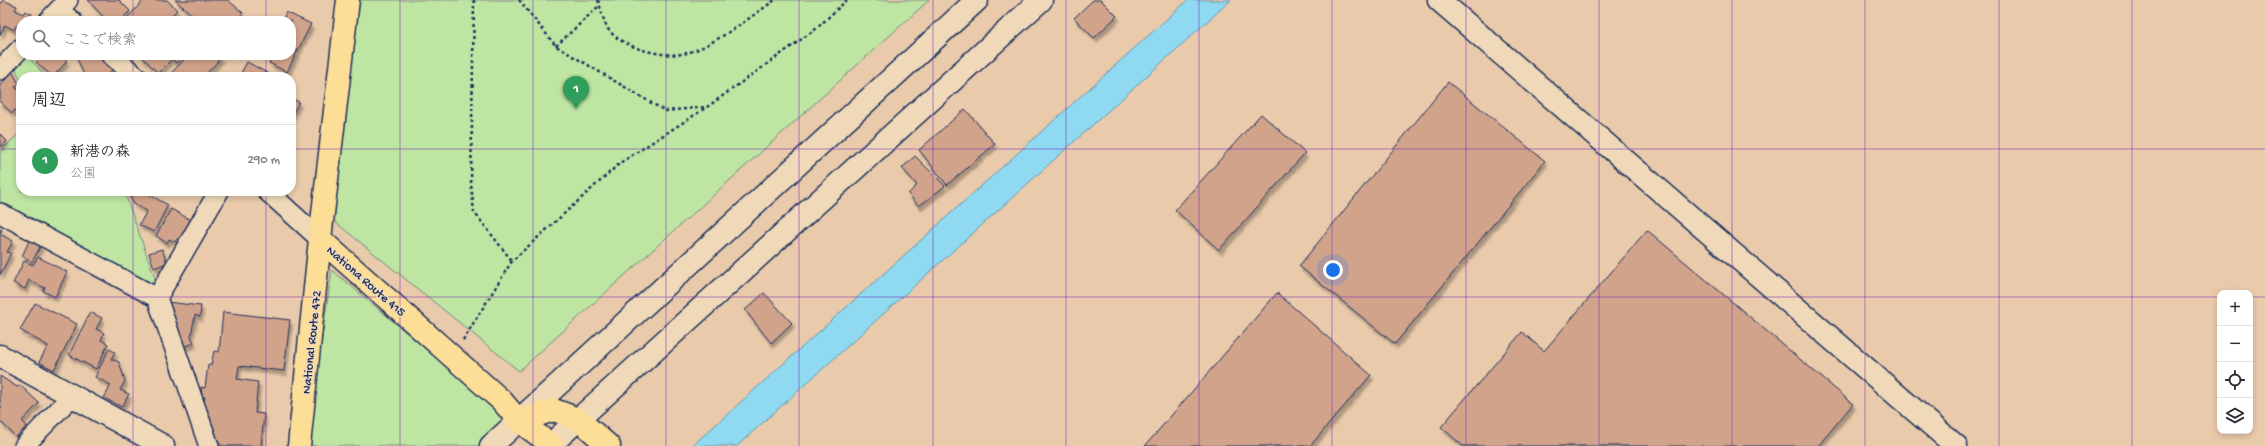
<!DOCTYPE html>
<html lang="ja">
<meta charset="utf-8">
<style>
body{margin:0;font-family:"Gochi Hand","Klee One",sans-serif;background:#f7f7f7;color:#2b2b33}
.controls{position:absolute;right:12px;bottom:12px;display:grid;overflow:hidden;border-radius:8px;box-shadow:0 2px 6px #0003}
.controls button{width:36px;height:36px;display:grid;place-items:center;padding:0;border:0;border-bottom:1px solid #e1e1e2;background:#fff;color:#2b2b33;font:20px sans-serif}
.you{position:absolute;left:1333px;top:270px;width:14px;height:14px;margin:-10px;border:3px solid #fff;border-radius:50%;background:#1a73e8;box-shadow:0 0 0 6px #1a73e833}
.badge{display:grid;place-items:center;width:26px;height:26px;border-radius:50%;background:#1f6fb2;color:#fff;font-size:13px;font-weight:700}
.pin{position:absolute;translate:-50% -33px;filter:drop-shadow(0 1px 2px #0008)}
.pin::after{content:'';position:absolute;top:21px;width:14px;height:12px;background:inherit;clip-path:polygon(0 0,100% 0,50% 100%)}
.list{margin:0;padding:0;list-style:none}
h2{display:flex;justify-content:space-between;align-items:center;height:52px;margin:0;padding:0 16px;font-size:17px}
h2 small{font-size:13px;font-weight:400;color:#7c7c81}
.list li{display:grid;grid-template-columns:26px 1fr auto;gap:12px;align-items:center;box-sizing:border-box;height:72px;padding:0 16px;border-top:1px solid #e1e1e2}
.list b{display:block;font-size:15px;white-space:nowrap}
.list p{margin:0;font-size:13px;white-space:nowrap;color:#7c7c81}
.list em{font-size:13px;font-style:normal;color:#7c7c81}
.icon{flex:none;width:22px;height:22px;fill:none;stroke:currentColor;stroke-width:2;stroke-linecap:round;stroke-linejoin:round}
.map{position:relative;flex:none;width:2265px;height:446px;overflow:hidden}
.search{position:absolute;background:#fff;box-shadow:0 2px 6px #0003;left:16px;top:16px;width:280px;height:44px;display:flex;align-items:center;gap:10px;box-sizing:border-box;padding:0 14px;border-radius:16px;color:#7c7c81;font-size:15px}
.panel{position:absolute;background:#fff;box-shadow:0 2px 6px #0003;left:16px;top:72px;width:280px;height:124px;border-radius:16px}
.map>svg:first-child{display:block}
.green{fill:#bee6a2;stroke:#6c8a80}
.water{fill:#8fdaf0;stroke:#6196b6}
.building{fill:#d2a38b;stroke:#1b2f5e;filter:url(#shadow)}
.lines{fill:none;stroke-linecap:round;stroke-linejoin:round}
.street-casing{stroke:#1b2f5e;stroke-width:22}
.secondary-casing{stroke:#1b2f5e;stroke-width:25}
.highway-casing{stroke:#1b2f5e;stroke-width:25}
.path{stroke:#1b2f5e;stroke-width:2.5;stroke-dasharray:3 3;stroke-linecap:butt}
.street{stroke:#efd9b8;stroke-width:19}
.secondary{stroke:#efd9b8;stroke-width:22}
.highway{stroke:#fdde96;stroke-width:22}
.grid{fill:none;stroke:#7b2cbf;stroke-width:1;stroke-opacity:0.55}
.labels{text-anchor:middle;stroke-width:3;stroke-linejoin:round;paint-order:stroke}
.street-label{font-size:13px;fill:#1b2f5e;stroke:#efd9b8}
</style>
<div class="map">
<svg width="2265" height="446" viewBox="0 0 2265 446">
<defs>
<filter id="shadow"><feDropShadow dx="2.5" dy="4.5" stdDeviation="1" flood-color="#0004"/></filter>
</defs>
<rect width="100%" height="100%" fill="#e9caab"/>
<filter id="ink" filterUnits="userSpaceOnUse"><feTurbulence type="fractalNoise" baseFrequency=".025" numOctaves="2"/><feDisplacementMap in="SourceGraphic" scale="8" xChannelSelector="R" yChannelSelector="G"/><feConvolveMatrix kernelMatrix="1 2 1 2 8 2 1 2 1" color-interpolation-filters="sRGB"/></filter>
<g filter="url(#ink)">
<!-- green -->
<g class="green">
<polygon points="356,0 929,0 519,371 329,217"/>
<polygon points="27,55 46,77 21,77 21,82 14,65"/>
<polygon points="21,132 21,191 124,191 156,281 150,286 0,202 0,151"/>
<polygon points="332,270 510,420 481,446 306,446"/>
</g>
<!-- water -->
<polygon class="water" points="1188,0 1231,0 737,446 692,446"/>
<!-- building -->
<g class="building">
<polygon points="3,0 17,6 15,10 23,14 25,11 32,14 29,21 21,21 19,27 16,26 14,30 5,25 0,35 0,2 2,3"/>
<polygon points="88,0 119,0 130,11 120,21 107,21"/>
<polygon points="144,0 167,0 177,10 166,21 128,21 126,19"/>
<polygon points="175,0 228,0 243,13 236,21 199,21"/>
<polygon points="1093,0 1101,0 1117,16 1094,38 1074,18"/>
<polygon points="286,12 311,24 287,72 269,63 273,55 291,55 291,21 282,21"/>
<polygon points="43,55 60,55 67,61 53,77 36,62"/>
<polygon points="100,55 115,68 110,72 113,77 87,77 84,75 76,56"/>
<polygon points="140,55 184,55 176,63 172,59 158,73"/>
<polygon points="189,55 218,55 221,58 203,77 167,77"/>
<polygon points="247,62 273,76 273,77 246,77 241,73"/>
<polygon points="11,69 19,84 15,87 21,93 18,95 21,99 21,108 20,106 12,113 0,102 0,85 7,78 5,76"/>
<polygon points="1448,82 1545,161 1395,344 1299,266"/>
<polygon points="291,98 299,102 291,117"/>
<polygon points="965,109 995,144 947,185 919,150"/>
<polygon points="1261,114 1305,153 1219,250 1175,210"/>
<polygon points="0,134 7,141 0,148"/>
<polygon points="915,156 945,186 919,206 908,194 917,185 902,168"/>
<polygon points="126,191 143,191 168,205 154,232 139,225 147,211 134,204"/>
<polygon points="171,209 191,220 180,239 178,238 175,242 169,239 167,243 156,236"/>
<polygon points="0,229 2,230 0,234 13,241 7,252 11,253 0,275"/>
<polygon points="1647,230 1853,404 1818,446 1463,446 1441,427 1522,332 1544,351"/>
<polygon points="30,239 41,245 32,262 22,256"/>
<polygon points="162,249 167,263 154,268 149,253"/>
<polygon points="38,257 67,272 55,297 43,291 45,288 29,280 25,289 13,283 24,261 33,265"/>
<polygon points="764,293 792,323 771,343 745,310"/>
<polygon points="1277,293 1371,375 1310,446 1145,446"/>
<polygon points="167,302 201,306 200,317 195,315 191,336 194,343 183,347"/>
<polygon points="35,303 77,324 54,370 39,362 48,346 20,330"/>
<polygon points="90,312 102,318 96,329 104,333 101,340 108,344 96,369 69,355"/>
<polygon points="223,312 290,320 284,371 239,366 237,379 258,382 255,413 264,414 261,446 223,446 219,444 204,402 205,397 202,396 201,387 205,388 208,365 211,365 214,351 219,352"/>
<polygon points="109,349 115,352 111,359 119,362 125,381 120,390 129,394 122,407 104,398 111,385 95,377"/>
<polygon points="0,376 17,387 20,385 39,403 22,421 27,426 16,437 0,421 0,410 2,407 0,405"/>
</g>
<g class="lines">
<defs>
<g id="street">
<polyline points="59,10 72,21"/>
<polyline points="48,21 68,0"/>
<polyline points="111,55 137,77"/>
<polyline points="0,70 21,48"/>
<polyline points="267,191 320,239"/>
<polyline points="0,213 157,298 209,446"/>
<polyline points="157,298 219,191"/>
<polyline points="24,446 72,396"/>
</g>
<g id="secondary">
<polyline points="1439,0 1956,446"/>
<polyline points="0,356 163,446"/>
<polyline points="491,446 977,0"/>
<polyline points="549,446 1041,0"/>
</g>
<g id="highway">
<polyline points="320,239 502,401 519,421 553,446"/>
<polyline points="519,421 554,410 578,419 609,446"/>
<polyline points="299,446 320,239 348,0"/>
</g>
</defs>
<!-- street casing -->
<use href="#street" class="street-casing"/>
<!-- secondary casing -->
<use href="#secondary" class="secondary-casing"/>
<!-- highway casing -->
<use href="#highway" class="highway-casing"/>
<!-- path -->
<g class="path">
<polyline points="474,0 471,184 474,212 512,261"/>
<polyline points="519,0 556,46 665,111 706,107"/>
<path d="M598 0C601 10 603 20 608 29 621 48 665 59 687 53 713 46 752 16 775 0"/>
<polyline points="556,46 600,5"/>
<polyline points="463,340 512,261 620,163 707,107 817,28 847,0"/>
</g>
<!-- street -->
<use href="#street" class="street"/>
<!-- secondary -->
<use href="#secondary" class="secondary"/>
<!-- highway -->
<use href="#highway" class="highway"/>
</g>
</g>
<!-- grid -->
<path class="grid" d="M133 0V21M266 0V21M400 0V446M533 0V446M666 0V446M799 0V446M933 0V446M1066 0V446M1199 0V446M1332 0V446M1466 0V446M1599 0V446M1732 0V446M1865 0V446M1999 0V446M2132 0V446M133 55V77M266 55V77M0 149H21M291 149H2265M133 191V446M266 191V446M0 297H2220M2250 297H2265"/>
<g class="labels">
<!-- street labels -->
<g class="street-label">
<text transform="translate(367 280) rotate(41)" y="5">Nationa Route 415</text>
<text transform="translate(310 342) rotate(-84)" y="5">National Route 472</text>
</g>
</g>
</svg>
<div class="controls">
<button>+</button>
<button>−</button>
<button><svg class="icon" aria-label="locate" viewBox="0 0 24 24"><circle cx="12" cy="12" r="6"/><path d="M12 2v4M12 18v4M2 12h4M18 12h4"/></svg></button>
<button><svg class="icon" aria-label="layers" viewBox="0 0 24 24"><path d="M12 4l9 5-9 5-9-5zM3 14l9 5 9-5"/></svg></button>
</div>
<div class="you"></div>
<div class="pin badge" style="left:576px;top:109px;background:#2e9e5b">1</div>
<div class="search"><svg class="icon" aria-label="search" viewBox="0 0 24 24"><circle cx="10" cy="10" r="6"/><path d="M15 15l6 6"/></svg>ここで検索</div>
<section class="panel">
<h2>周辺<small></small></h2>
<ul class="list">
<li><span class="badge" style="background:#2e9e5b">1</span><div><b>新港の森</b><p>公園</p></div><em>290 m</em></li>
</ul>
</section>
</div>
